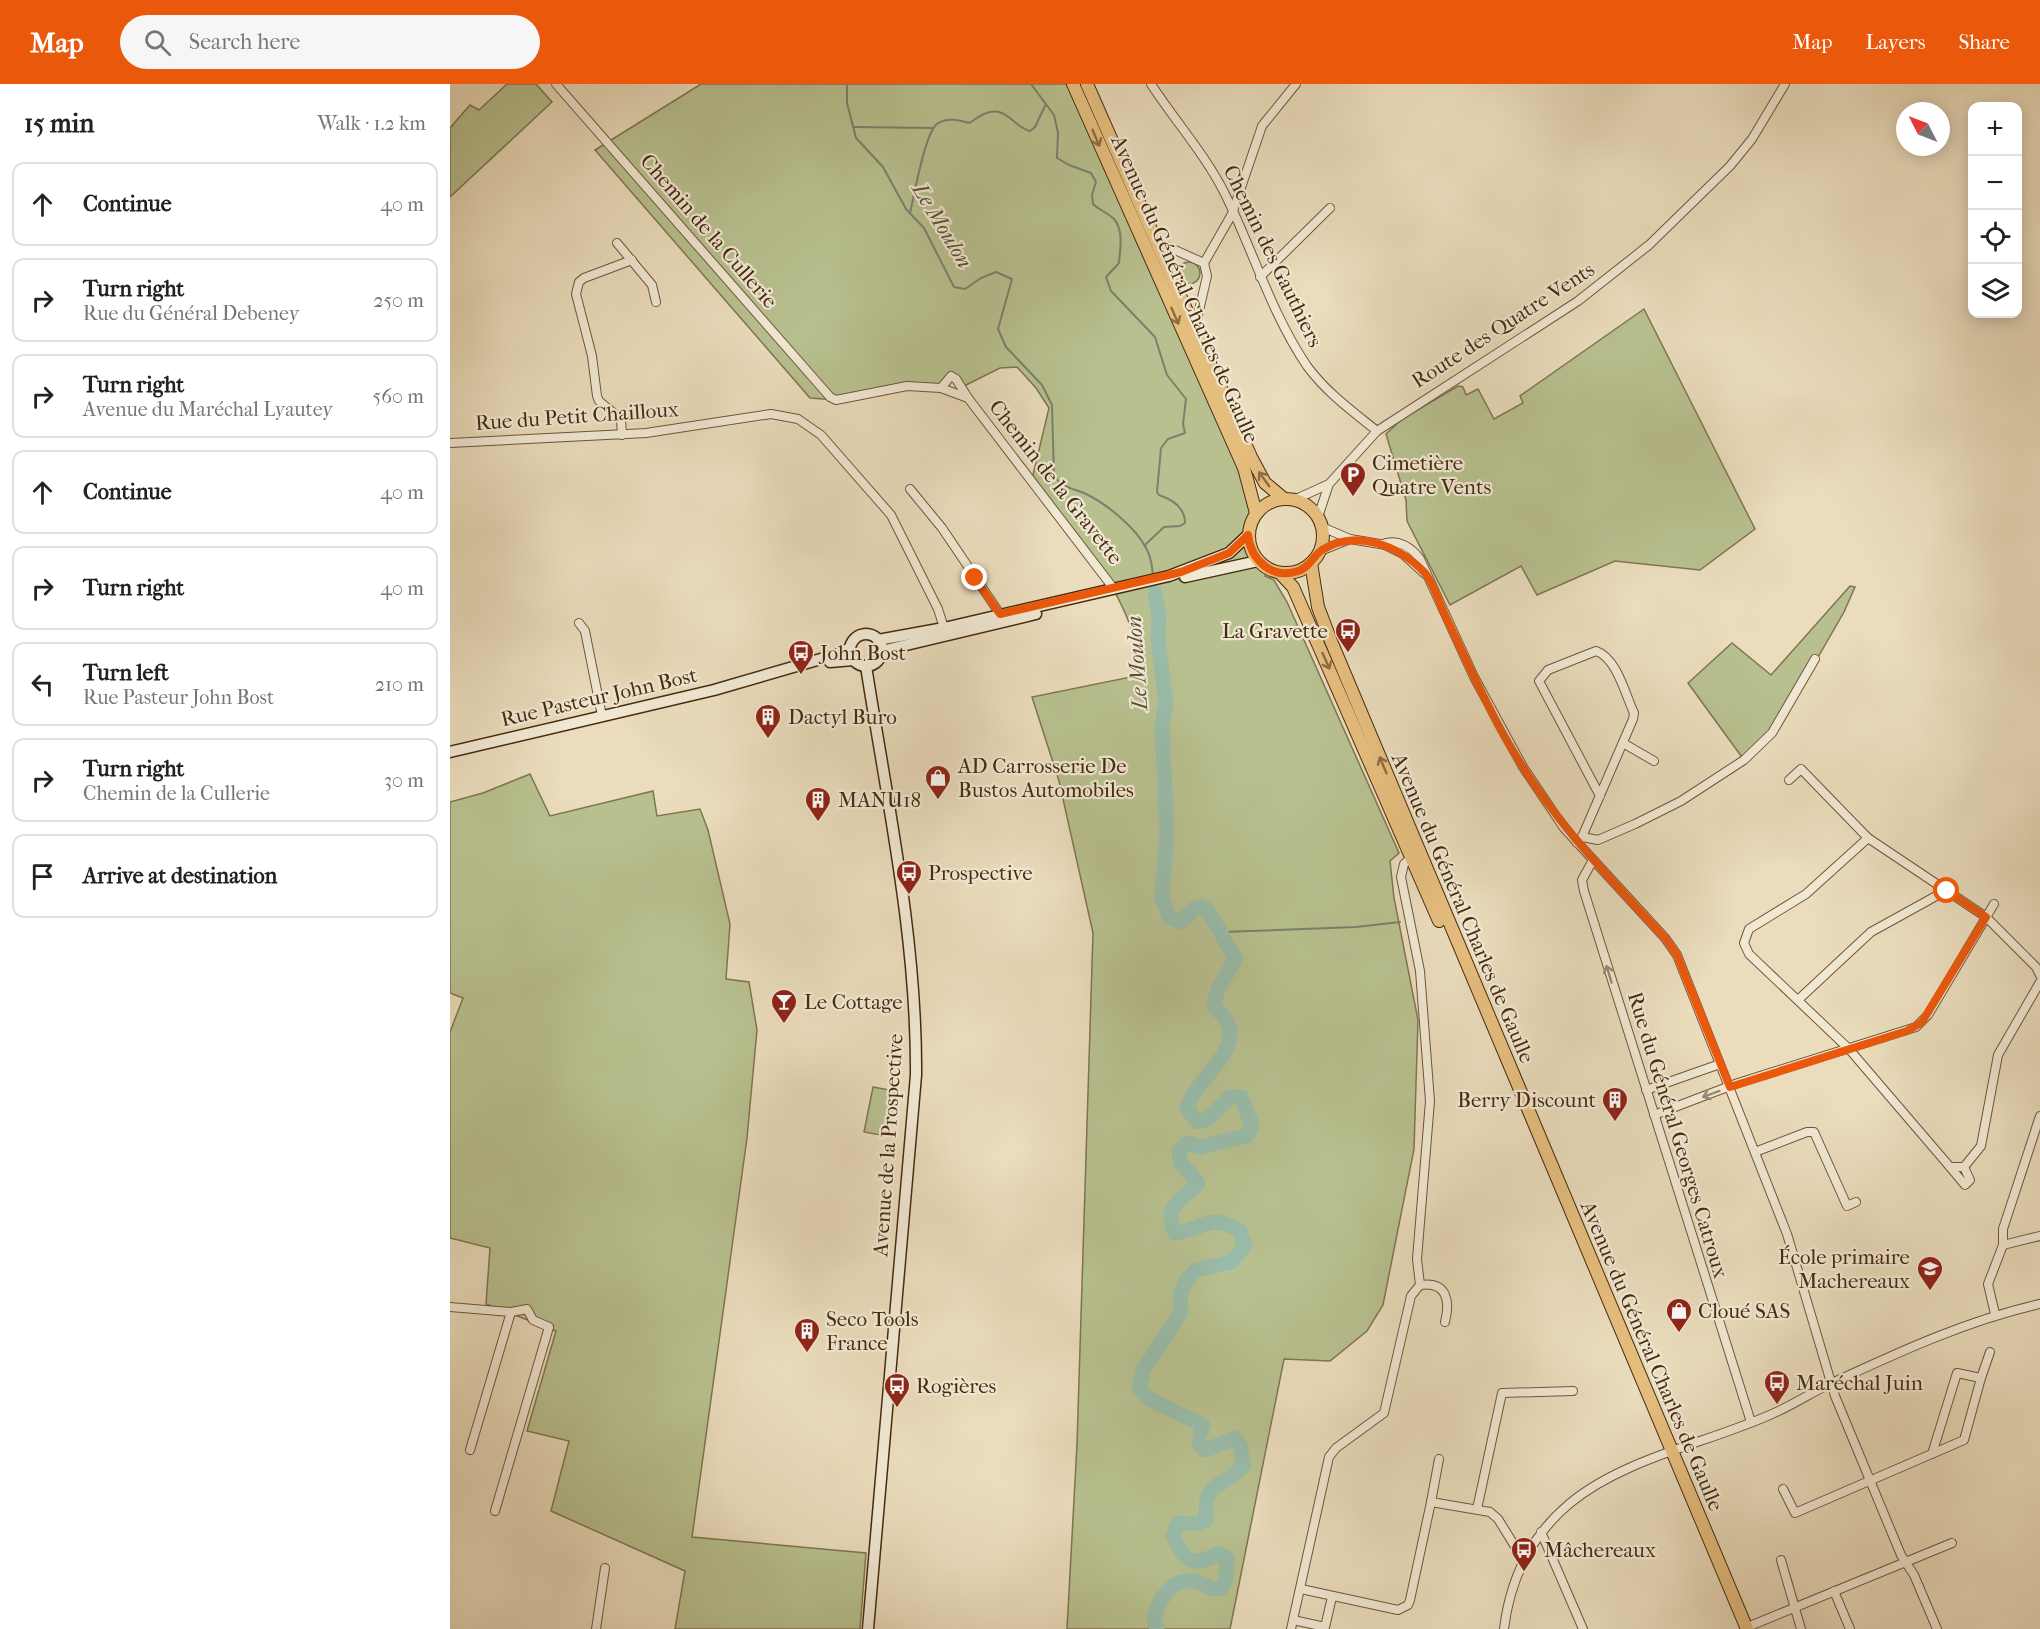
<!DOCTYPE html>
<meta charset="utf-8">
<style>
body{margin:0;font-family:"IM FELL French Canon",serif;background:#f6f6f6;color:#222}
.controls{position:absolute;right:18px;top:18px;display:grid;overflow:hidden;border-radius:12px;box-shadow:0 3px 15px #0003}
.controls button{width:54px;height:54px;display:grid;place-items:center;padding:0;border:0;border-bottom:2px solid #e0e0e0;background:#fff;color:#222;font:30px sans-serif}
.compass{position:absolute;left:1446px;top:18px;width:54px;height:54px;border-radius:50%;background:#fff;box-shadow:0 3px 15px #0003;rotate:312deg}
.stop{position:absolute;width:18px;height:18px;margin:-14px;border:4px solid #ea580c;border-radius:50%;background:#fff}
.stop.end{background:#ea580c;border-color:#fff;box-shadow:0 2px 6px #0008}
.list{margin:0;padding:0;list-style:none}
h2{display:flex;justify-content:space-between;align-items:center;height:78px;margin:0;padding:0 24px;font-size:26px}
h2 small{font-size:20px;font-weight:400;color:#767676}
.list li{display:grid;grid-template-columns:39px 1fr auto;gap:18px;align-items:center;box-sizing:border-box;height:84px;margin:0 12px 12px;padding:0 12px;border:2px solid #e0e0e0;border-radius:12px}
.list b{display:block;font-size:22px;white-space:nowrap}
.list p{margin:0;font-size:20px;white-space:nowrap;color:#767676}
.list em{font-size:20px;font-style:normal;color:#767676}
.icon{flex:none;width:33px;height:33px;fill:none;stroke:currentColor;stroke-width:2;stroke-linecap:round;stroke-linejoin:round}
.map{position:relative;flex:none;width:1590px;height:1545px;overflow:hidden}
header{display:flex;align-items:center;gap:36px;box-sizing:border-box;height:84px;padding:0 30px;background:#ea580c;color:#fff}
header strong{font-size:28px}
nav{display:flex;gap:33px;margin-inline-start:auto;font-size:21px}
.search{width:420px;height:54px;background:#f6f6f6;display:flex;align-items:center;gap:15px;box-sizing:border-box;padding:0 21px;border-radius:33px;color:#767676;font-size:22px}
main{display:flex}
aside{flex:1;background:#fff}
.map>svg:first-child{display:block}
.green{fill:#b8c08f;stroke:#7f7550;stroke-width:1.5}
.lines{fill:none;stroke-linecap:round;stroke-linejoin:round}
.stream{stroke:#78826c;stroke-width:2}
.river{stroke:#99bcaa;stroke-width:15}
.minor-casing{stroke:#6f563b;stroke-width:10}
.secondary-casing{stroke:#462a10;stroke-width:13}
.primary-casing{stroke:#462a10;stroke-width:14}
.minor{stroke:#f1e8d3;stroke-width:8}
.secondary{stroke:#f1e8d3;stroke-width:10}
.primary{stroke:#e5be7e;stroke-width:12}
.oneway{stroke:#8e6d42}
.oneway2{stroke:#9c8972}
.route{stroke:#ea580c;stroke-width:8}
.labels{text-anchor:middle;stroke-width:4.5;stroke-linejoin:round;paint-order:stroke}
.street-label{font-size:21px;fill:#462a10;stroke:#f1e8d3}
.poi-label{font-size:21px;fill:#462a10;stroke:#f1e8d3;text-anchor:start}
.water-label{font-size:22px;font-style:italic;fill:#5b4e36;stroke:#f1e8d3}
</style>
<header>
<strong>Map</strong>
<div class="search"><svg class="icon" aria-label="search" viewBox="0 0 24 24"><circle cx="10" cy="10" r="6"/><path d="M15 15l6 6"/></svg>Search here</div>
<nav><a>Map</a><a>Layers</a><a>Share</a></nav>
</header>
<main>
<aside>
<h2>15 min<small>Walk · 1.2 km</small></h2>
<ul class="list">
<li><svg class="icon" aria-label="ahead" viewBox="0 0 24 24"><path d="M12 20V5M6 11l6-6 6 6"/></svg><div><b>Continue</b></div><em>40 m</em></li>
<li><svg class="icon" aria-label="right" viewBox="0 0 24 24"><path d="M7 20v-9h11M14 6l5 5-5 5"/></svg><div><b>Turn right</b><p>Rue du Général Debeney</p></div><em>250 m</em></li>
<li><svg class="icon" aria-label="right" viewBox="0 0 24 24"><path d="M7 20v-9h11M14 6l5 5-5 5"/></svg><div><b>Turn right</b><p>Avenue du Maréchal Lyautey</p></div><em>560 m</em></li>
<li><svg class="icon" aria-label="ahead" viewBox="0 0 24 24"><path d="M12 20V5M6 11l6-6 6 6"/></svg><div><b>Continue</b></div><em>40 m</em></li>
<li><svg class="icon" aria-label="right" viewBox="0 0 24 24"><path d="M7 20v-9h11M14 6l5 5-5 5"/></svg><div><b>Turn right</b></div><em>40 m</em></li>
<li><svg class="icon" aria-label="left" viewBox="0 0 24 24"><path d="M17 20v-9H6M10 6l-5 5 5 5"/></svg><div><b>Turn left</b><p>Rue Pasteur John Bost</p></div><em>210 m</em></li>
<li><svg class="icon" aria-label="right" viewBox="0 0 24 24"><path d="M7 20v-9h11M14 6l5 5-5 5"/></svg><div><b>Turn right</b><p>Chemin de la Cullerie</p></div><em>30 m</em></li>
<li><svg class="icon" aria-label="arrive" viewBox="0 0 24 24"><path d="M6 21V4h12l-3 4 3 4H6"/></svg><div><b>Arrive at destination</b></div></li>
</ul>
</aside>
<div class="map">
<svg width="1590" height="1545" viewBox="0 0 1590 1545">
<rect width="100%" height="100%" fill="#eadcbc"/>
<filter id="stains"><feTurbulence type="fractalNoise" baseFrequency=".00333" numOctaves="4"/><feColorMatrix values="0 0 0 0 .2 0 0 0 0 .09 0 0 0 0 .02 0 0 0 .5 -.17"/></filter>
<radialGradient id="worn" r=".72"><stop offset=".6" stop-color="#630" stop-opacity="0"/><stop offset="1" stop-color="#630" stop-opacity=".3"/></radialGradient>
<!-- green -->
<g class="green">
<polygon points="57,0 86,0 102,18 0,113 0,44 20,21 29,26"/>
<path d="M251 0H623L785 363 806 429 798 442 802 469 816 484 815 492 824 496 837 518 949 769 940 777 944 814 968 936 964 1065 933 1221 917 1247 880 1277 834 1275 780 1545H617L627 1360 643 849 609 697 582 613 691 591C686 514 627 454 582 395L599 324 586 304 567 283 550 284 512 303 501 292 491 304 457 302 386 316 360 314 145 66Z"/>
<circle cx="739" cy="189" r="11"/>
<polygon points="1194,225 1305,445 1250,486 1165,477 1087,511 1071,482 1000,521 957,437 956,416 936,350 952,335 1008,302 1013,303 1016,311 1028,305 1044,335 1073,319 1070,312"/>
<polygon points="1400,502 1405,503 1394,528 1337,627 1294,676 1238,599 1282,559 1321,591"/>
<polygon points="80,690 100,732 203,707 207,732 250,725 258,746 280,840 276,895 299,898 307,946 297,1054 242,1453 416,1469 410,1545 225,1545 235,1487 101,1427 119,1357 77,1347 106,1247 36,1220 40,1164 0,1154 0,948 13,914 0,909 0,718 33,709"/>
<polygon points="423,1003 445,1007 436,1052 414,1048"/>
</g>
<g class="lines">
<!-- stream -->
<g class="stream">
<path d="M397 0V19L406 54 433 83 456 125 474 144 504 203 515 205 531 194 546 188 562 195 548 245 556 263 592 301 602 321 604 392C613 405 624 404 636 410 657 420 686 444 696 464 701 472 702 482 703 492"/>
<path d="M581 0 604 31 608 49 607 74 619 81 641 89 646 98 642 111 643 120C649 126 658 129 664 135 674 147 670 165 669 179L656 193 661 207 705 253 717 291 736 315 733 340 735 349 718 355 711 364 707 408 709 411C721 415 735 423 735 439L730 442 714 443 695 461"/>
<polyline points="403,43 483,44"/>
<path d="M460 129C464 112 475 49 487 40 497 33 509 36 519 39 524 37 527 33 532 31 557 19 561 42 580 47L585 43 595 22"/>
<polyline points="704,500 705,508"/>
<polyline points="772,848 906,843 950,838"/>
</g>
<!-- river -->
<g class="river">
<path d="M705 508 709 533 708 555 716 619 712 641 717 748 712 814 719 833 730 838 745 824 752 822 758 827 785 874C777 894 766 900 764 922 808 961 748 988 737 1024L747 1038 758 1035 780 1013H791L802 1042 796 1052 750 1063 737 1059 729 1067 730 1078 748 1099C732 1117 712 1121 725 1149 755 1145 759 1128 790 1147L795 1162 781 1178 746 1186 736 1197 730 1210 731 1228 693 1287 689 1304 699 1315 753 1341 750 1350"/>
<path d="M707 1545C703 1537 705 1530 708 1522 720 1497 738 1489 762 1505L771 1504 776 1496 777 1474 769 1470C741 1482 737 1480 723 1452L728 1440 748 1439 756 1436C754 1395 770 1407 793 1382L791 1363 785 1354 755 1366 749 1359"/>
</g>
<defs>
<g id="minor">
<polyline points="106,0 380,313 386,316 457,302 491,304 518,314 664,505"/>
<path d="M701 0C725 37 755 70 775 110 803 166 821 229 857 282 876 308 902 327 927 347"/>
<polyline points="707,158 754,179"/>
<polyline points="167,159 202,201 206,218"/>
<polyline points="754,179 782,130 812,42 846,0"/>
<polyline points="810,193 880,124"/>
<polyline points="745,244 757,192 754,179"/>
<polyline points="491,304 501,292 506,295 518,314"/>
<polyline points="172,351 171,335 149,317 147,312 142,272 126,210 129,198 134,194 182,176"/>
<polyline points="0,359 196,349 321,330 348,335 371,351 441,431 488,525 495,547"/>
<polyline points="460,405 492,444 550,530"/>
<polyline points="846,415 879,400"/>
<polyline points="868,433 879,400 927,347 1128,217 1199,161 1280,82 1302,55 1335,0"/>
<polyline points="872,443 900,455 936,461"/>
<path d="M933 460C948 454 962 464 970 475L1024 593 1073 683 1114 744 1215 854 1227 871 1337 1150 1385 1312 1451 1471 1464 1491 1487 1545"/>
<polyline points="933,460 953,470 975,490"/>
<polyline points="870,467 900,455"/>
<polyline points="129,539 135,547 152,632"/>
<polyline points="1173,659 1204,677"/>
<polyline points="1339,696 1351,685 1418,754"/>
<polyline points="1132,753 1148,756 1185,740 1231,717 1294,676 1322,649 1365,575"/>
<path d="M1127 759 1132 753 1183 635 1184 629C1175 610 1167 574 1146 567L1098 586 1089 597 1150 712"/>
<polyline points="964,771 954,780 951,793 970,887 980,1017 967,1175 970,1201"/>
<polyline points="1143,776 1132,796 1134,807 1301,1338"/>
<polyline points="1590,891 1586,883 1536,833 1418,754 1356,810 1299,845 1294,859 1299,870 1399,965 1500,1083 1514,1083 1531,1062 1548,971 1590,898"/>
<polyline points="1348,916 1421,848 1497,806"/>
<polyline points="1196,1006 1270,980"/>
<polyline points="1204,1031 1288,999 1466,943 1478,931 1544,820"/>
<polyline points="1305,1068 1357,1048 1364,1048 1397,1122 1406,1118"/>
<polyline points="1500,1083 1515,1101 1520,1096 1514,1083"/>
<polyline points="1553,1161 1590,1152"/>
<path d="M970 1201C998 1197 1000 1218 995 1238"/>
<polyline points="0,1223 61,1228 77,1225 83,1236 99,1243 45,1427"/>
<polyline points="1545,1230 1538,1200 1553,1161 1553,1145 1590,1032"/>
<polyline points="1531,1294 1540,1268"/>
<polyline points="20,1366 61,1228"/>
<path d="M1333 1405 1345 1429C1401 1405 1458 1380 1514 1356L1531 1294 1507 1289 1482 1370"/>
<polyline points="981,1418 989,1375"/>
<polyline points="1027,1425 1052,1309 1123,1307"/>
<polyline points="1091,1448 1133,1545"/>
<polyline points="1331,1476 1351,1545"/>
<polyline points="851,1505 948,1526 958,1521 960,1516 981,1418 1040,1428 1048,1435 1074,1477"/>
<polyline points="1384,1507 1400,1545"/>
<polyline points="843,1536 875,1543 882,1513"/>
<polyline points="1295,1544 1502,1459"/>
<polyline points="146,1545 155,1484"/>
<polyline points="841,1545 879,1373 886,1364 934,1329 961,1212 970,1201"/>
<path d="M1054 1545C1060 1496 1081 1452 1119 1420 1174 1374 1258 1359 1322 1330 1343 1321 1362 1308 1382 1299 1449 1268 1518 1236 1590 1220"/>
</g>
<g id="secondary">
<polyline points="735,493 808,477"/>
<circle cx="416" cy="566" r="16"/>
<polyline points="428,556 494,544 719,492 779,469 798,451"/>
<polyline points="431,567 586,530"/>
<polyline points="380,578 403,576"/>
<path d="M416 582C437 717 467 854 466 991L418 1545"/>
<polyline points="0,668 264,606 388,570 400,564"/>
</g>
<g id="primary">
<polyline points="623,0 794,384 806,429"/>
<polyline points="637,0 801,373 815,399 833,414"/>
<circle cx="836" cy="452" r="37"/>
<polyline points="861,479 868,523 881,557 1297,1545"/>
<polyline points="830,489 843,503 989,837"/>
</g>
</defs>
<!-- minor casing -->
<use href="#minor" class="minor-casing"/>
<!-- secondary casing -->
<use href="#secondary" class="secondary-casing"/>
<!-- primary casing -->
<use href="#primary" class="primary-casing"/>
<!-- minor -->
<use href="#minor" class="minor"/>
<!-- secondary -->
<use href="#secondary" class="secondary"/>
<!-- primary -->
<use href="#primary" class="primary"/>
</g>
<!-- one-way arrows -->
<defs><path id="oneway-shaft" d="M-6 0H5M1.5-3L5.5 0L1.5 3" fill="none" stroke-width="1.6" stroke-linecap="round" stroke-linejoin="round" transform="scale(1.5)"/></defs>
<g class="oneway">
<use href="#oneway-shaft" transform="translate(646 54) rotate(67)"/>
<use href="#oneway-shaft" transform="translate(725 232) rotate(66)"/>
<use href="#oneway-shaft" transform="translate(814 395) rotate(-126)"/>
<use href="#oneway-shaft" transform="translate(876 577) rotate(66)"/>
<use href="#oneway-shaft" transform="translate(933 681) rotate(-113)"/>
</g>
<g class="oneway2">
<use href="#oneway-shaft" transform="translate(1159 890) rotate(-107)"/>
<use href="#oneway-shaft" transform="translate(1261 1010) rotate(160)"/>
</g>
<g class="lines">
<!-- route -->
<path class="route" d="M525 494 550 530 731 488 779 469 798 451C801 476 822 496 848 487 860 483 863 472 872 466 906 445 948 461 974 488 984 499 989 519 996 533 1014 571 1031 610 1052 648 1097 730 1152 786 1215 854L1227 871 1280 1003 1457 947 1472 938 1536 833 1497 807"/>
</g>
<!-- icons -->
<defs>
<symbol id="parking-pin" viewBox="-11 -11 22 30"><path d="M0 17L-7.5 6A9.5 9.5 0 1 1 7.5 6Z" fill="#8f2418" stroke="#f1e8d3"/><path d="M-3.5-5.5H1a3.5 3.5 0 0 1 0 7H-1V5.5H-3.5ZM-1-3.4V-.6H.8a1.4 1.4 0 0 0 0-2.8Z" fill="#fff"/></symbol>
<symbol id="bus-pin" viewBox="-11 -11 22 30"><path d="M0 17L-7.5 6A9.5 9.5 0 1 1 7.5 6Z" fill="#8f2418" stroke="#f1e8d3"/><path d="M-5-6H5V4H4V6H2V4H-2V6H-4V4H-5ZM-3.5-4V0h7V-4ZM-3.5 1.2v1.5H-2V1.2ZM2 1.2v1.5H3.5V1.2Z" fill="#fff"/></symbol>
<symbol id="building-pin" viewBox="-11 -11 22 30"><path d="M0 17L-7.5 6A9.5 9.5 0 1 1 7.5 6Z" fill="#8f2418" stroke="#f1e8d3"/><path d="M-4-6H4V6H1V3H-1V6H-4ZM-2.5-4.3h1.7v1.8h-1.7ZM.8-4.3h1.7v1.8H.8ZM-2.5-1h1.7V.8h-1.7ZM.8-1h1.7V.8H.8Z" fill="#fff"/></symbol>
<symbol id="shop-pin" viewBox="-11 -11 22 30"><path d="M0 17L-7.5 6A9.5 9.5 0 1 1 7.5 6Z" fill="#8f2418" stroke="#f1e8d3"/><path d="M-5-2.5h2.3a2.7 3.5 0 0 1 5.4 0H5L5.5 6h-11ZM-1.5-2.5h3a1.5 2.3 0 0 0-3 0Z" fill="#fff"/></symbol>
<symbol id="bar-pin" viewBox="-11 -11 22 30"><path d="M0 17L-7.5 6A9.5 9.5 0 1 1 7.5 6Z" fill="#8f2418" stroke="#f1e8d3"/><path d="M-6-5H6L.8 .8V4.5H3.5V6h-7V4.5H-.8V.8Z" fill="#fff"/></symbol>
<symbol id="school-pin" viewBox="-11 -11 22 30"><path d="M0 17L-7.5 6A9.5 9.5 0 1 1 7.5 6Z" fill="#8f2418" stroke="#f1e8d3"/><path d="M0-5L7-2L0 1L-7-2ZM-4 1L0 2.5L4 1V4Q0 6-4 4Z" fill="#fff"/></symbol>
</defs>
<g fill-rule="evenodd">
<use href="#parking-pin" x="888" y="376" width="30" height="40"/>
<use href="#bus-pin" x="883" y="532" width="30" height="40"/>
<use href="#bus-pin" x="336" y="554" width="30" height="40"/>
<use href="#building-pin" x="303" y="618" width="30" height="40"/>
<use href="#shop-pin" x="473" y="679" width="30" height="40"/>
<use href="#building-pin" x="353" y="701" width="30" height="40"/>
<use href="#bus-pin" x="444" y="774" width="30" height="40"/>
<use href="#bar-pin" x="319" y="903" width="30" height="40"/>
<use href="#building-pin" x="1150" y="1001" width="30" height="40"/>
<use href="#school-pin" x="1465" y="1170" width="30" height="40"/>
<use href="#shop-pin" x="1214" y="1212" width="30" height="40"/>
<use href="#building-pin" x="342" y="1232" width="30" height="40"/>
<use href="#bus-pin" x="1312" y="1284" width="30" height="40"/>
<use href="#bus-pin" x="432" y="1287" width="30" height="40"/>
<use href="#bus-pin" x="1059" y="1451" width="30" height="40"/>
</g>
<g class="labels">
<!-- street labels -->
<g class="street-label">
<text transform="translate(259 147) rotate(49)" y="7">Chemin de la Cullerie</text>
<text transform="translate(823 172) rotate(64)" y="7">Chemin des Gauthiers</text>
<text transform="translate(735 205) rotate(66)" y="7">Avenue du Général Charles de Gaulle</text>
<text transform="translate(1053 241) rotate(-33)" y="7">Route des Quatre Vents</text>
<text transform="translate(127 332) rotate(-4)" y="7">Rue du Petit Chailloux</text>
<text transform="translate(606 398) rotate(52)" y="7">Chemin de la Gravette</text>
<text transform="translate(149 613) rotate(-13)" y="7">Rue Pasteur John Bost</text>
<text transform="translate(1013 824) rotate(67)" y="7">Avenue du Général Charles de Gaulle</text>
<text transform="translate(1228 1051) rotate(73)" y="7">Rue du Général Georges Catroux</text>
<text transform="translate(438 1061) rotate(-86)" y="7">Avenue de la Prospective</text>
<text transform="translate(1202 1272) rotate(67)" y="7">Avenue du Général Charles de Gaulle</text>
</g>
<!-- poi labels -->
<g class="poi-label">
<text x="922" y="386">Cimetière<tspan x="922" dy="24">Quatre Vents</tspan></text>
<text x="878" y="554" text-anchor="end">La Gravette</text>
<text x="370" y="576">John Bost</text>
<text x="338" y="640">Dactyl Buro</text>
<text x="508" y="689">AD Carrosserie De<tspan x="508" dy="24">Bustos Automobiles</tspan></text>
<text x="388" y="723">MANU18</text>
<text x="478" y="796">Prospective</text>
<text x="354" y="925">Le Cottage</text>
<text x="1146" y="1023" text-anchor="end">Berry Discount</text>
<text x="1460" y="1180" text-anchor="end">École primaire<tspan x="1460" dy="24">Machereaux</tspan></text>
<text x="1248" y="1234">Cloué SAS</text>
<text x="376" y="1242">Seco Tools<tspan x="376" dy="24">France</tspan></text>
<text x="1346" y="1306">Maréchal Juin</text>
<text x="466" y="1309">Rogières</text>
<text x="1094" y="1473">Mâchereaux</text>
</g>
<!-- water labels -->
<g class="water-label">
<text transform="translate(493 141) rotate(59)" y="8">Le Moulon</text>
<text transform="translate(686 579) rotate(-94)" y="8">Le Moulon</text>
</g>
</g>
<rect width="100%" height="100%" filter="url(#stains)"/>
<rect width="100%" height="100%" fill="url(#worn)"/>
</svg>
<div class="controls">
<button>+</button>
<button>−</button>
<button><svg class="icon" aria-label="locate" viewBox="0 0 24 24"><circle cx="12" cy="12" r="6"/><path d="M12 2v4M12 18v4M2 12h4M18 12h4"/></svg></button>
<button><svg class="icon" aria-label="layers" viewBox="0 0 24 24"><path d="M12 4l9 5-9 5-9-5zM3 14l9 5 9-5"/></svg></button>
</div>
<svg class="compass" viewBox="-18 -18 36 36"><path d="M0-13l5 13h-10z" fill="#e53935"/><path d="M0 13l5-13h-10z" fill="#767676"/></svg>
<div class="stop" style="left:1497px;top:807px"></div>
<div class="stop end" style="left:525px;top:494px"></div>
</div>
</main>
